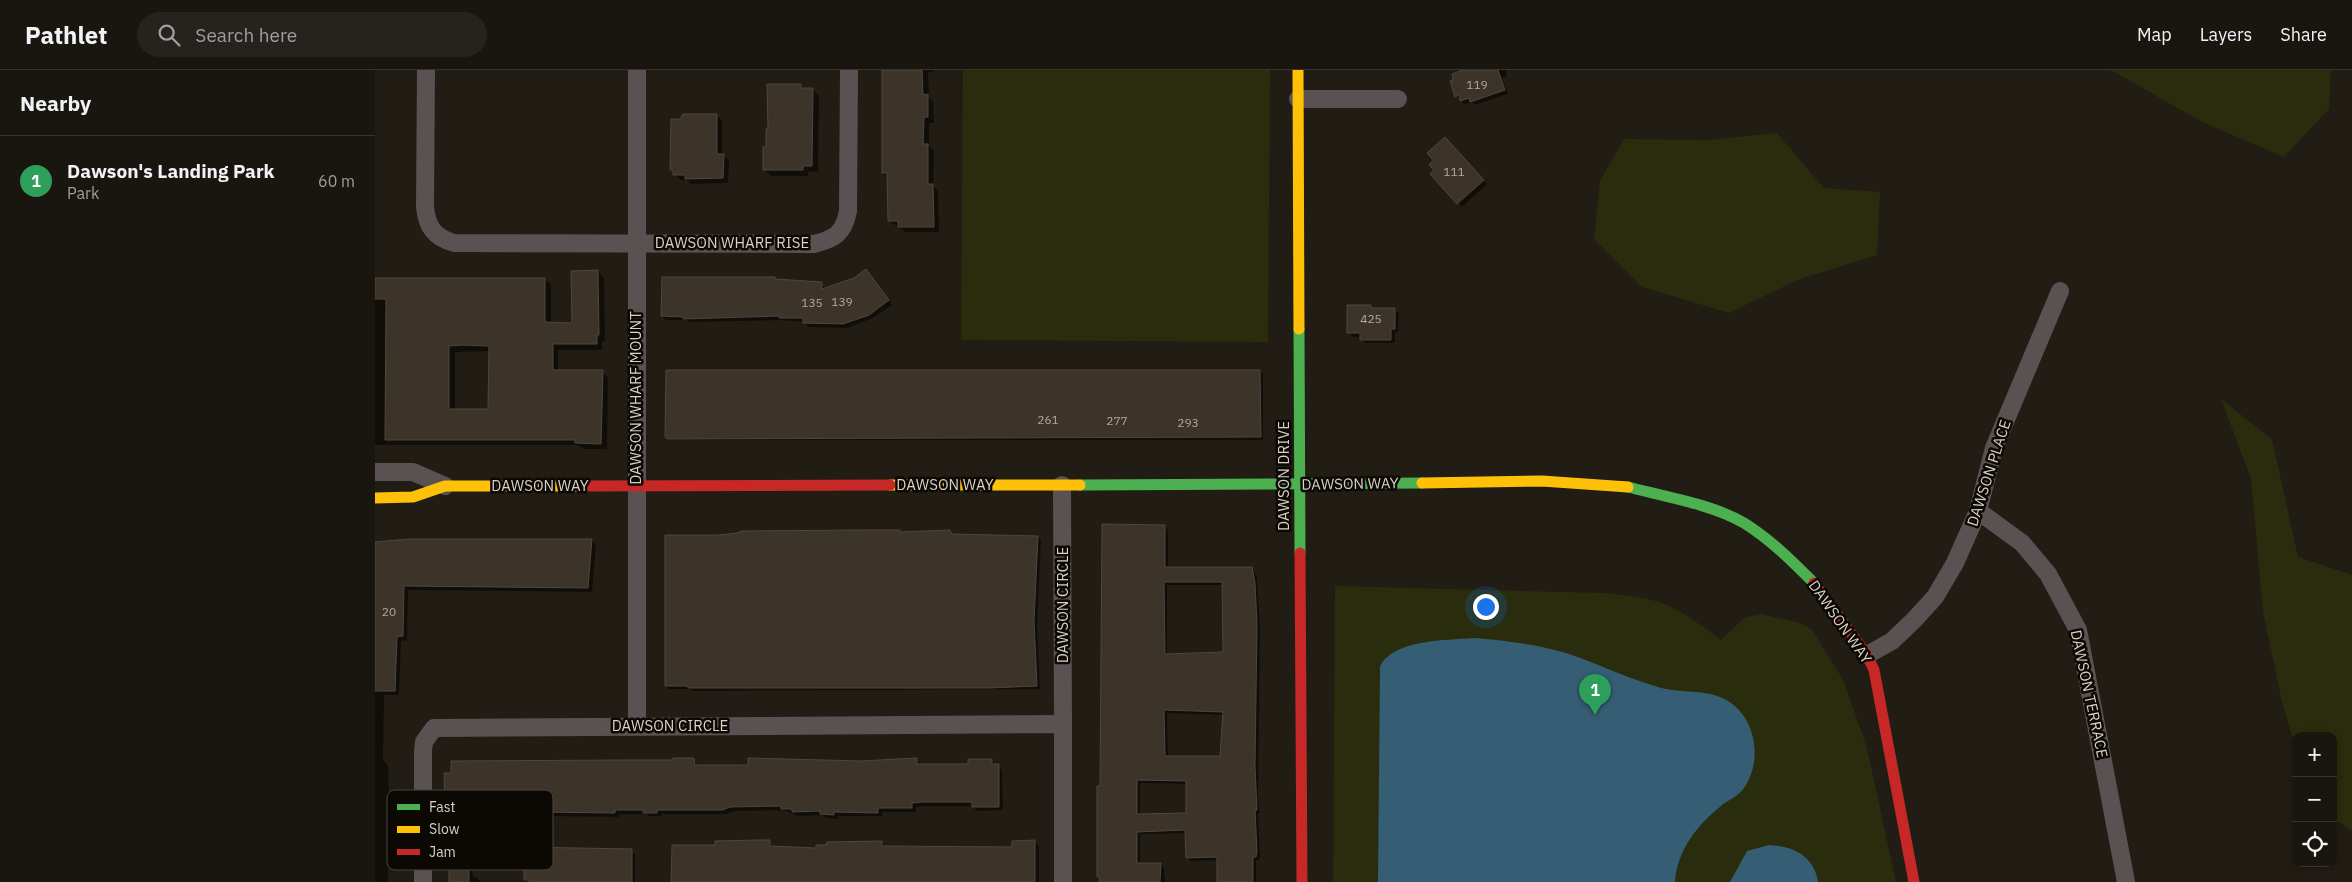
<!DOCTYPE html>
<meta charset="utf-8">
<style>
body{margin:0;font-family:"IBM Plex Sans",sans-serif;background:#26221d;color:#f1f3f6}
.controls{position:absolute;right:15px;bottom:15px;display:grid;overflow:hidden;border-radius:10px;box-shadow:0 2px 8px #0003}
.controls button{width:45px;height:45px;display:grid;place-items:center;padding:0;border:0;border-bottom:1px solid #37342f;background:#19150f;color:#f1f3f6;font:25px sans-serif}
.you{position:absolute;left:1110px;top:536px;width:18px;height:18px;margin:-12px;border:4px solid #fff;border-radius:50%;background:#1a73e8;box-shadow:0 0 0 8px #1a73e833}
.badge{display:grid;place-items:center;width:32px;height:32px;border-radius:50%;background:#0b8043;color:#fff;font-size:16px;font-weight:700}
.pin{position:absolute;translate:-50% -41px;filter:drop-shadow(0 1px 2px #0008)}
.pin::after{content:'';position:absolute;top:26px;width:18px;height:15px;background:inherit;clip-path:polygon(0 0,100% 0,50% 100%)}
.list{margin:0;padding:0;list-style:none}
h2{display:flex;justify-content:space-between;align-items:center;height:65px;margin:0;padding:0 20px;font-size:21px}
h2 small{font-size:16px;font-weight:400;color:#9f9f9e}
.list li{display:grid;grid-template-columns:32px 1fr auto;gap:15px;align-items:center;box-sizing:border-box;height:90px;padding:0 20px;border-top:1px solid #37342f}
.list b{display:block;font-size:19px;white-space:nowrap}
.list p{margin:0;font-size:16px;white-space:nowrap;color:#9f9f9e}
.list em{font-size:16px;font-style:normal;color:#9f9f9e}
.icon{flex:none;width:28px;height:28px;fill:none;stroke:currentColor;stroke-width:2;stroke-linecap:round;stroke-linejoin:round}
.map{position:relative;flex:none;width:1977px;height:812px;overflow:hidden}
header{display:flex;align-items:center;gap:30px;box-sizing:border-box;height:70px;padding:0 25px;background:#19150f;border-bottom:1px solid #37342f}
header strong{font-size:24px}
nav{display:flex;gap:28px;margin-inline-start:auto;font-size:18px}
.search{width:350px;height:45px;background:#26221d;display:flex;align-items:center;gap:12px;box-sizing:border-box;padding:0 18px;border-radius:28px;color:#9f9f9e;font-size:19px}
main{display:flex}
aside{flex:1;background:#19150f}
.map>svg:first-child{display:block}
.green{fill:#292d0d}
.water{fill:#355e75}
.shadow{fill:#0007;fill-rule:evenodd}
.building{fill:#3c3429;stroke:#4c4741;fill-rule:evenodd}
.lines{fill:none;stroke-linecap:round;stroke-linejoin:round}
.street{stroke:#5a5252;stroke-width:18}
.fast{stroke:#4caf50;stroke-width:11}
.slow{stroke:#ffc107;stroke-width:11}
.jam{stroke:#c62828;stroke-width:11}
.labels{text-anchor:middle;stroke-width:5;stroke-linejoin:round;paint-order:stroke}
.number-label{font-size:12px;fill:#b0aaa0}
.street-label{font-size:15px;fill:#d7d1c7;stroke:#0c0804}
.key{fill:#0c0804;stroke:#49443e;stroke-width:1}
.key-label{font-size:14px;fill:#d7d1c7}
</style>
<header>
<strong>Pathlet</strong>
<div class="search"><svg class="icon" aria-label="search" viewBox="0 0 24 24"><circle cx="10" cy="10" r="6"/><path d="M15 15l6 6"/></svg>Search here</div>
<nav><a>Map</a><a>Layers</a><a>Share</a></nav>
</header>
<main>
<aside>
<h2>Nearby<small></small></h2>
<ul class="list">
<li><span class="badge" style="background:#2e9e5b">1</span><div><b>Dawson's Landing Park</b><p>Park</p></div><em>60 m</em></li>
</ul>
</aside>
<div class="map">
<svg width="1977" height="812" viewBox="0 0 1977 812">
<rect width="100%" height="100%" fill="#211c14"/>
<!-- green -->
<g class="green">
<polygon points="588,0 895,0 893,272 586,270"/>
<polygon points="1736,0 1956,0 1954,39 1909,87 1825,51"/>
<polygon points="1402,63 1449,118 1505,122 1502,185 1425,209 1354,243 1267,217 1219,169 1225,111 1249,69 1334,70"/>
<polygon points="1846,329 1897,369 1923,487 1977,505 1977,761 1958,748 1958,666 1921,666 1921,679 1907,632 1888,542 1876,409"/>
<path d="M960 516 1228 523C1249 525 1270 527 1290 534 1310 542 1328 557 1346 570L1370 547 1386 544 1426 553 1437 560 1469 611 1492 678 1521 812H958Z"/>
</g>
<!-- water -->
<g class="water">
<path d="M1101 568C1131 571 1162 574 1191 583 1222 593 1251 608 1283 617 1305 624 1332 618 1353 631 1381 648 1388 691 1369 718 1364 726 1353 730 1346 736 1322 755 1302 781 1300 812H1003L1005 597C1017 569 1074 570 1101 568Z"/>
<path d="M1394 775C1418 776 1439 786 1443 812H1355L1372 781Z"/>
</g>
<!-- shadow -->
<g class="shadow">
<polygon points="508,0 558,0 558,2 553,2 554,27 558,31 559,53 554,53 554,76 559,81 558,116 563,121 564,162 531,162 514,151 514,108 508,103"/>
<polygon points="1092,0 1131,0 1132,6 1127,8 1133,24 1100,35 1097,32 1090,34 1081,26 1080,10"/>
<polygon points="426,15 430,19 438,19 444,26 443,101 433,102 433,106 396,106 389,100 394,60"/>
<polygon points="341,45 347,50 347,85 354,90 353,113 316,114 312,110 305,110 297,100 306,50"/>
<polygon points="1074,73 1112,114 1087,137 1057,104 1060,100 1060,90"/>
<path d="M223 201 229 208 230 271H227V280H183V301H227L233 308 232 379H208L204 375H0V209H169L176 215V253L198 254ZM115 281V340H80V282Z"/>
<polygon points="491,201 517,235 498,248 472,258 433,257 429,252 407,250 314,252 312,250 291,250 287,246 399,208 402,211 446,213 450,219 479,209"/>
<polygon points="995,236 998,240 1020,240 1024,244 1023,262 1020,262 1020,273 990,273 986,267 978,267 974,263"/>
<polygon points="885,301 888,304 888,370 295,370 291,367"/>
<path d="M789 456 793 460V498L877 499 882 507 885 559 883 728 885 743H883L885 786 884 790H881V812H843V790L816 791 812 787V763L765 764V794H786L789 798 790 812H726L723 807 727 717ZM792 515H848L849 583 792 585ZM792 643 849 645 846 687H793ZM765 713 812 714 813 744 765 745Z"/>
<polygon points="526,463 662,467 666,470 662,555 665,619 318,621 316,619 294,619 291,616"/>
<polygon points="216,470 221,475 217,522 33,520 32,570 26,571 24,625 9,625 8,690 13,695 14,728 13,812 0,812 0,473"/>
<polygon points="319,689 323,696 542,689 546,696 594,696 617,690 627,700 628,740 602,741 597,736 552,736 541,737 541,742 507,742 507,746 463,746 463,749 451,748 448,745 422,746 409,740 360,741 352,744 286,744 286,746 274,746 271,744 244,744 244,747 168,746 155,739 101,739 101,746 86,746 75,744 71,740 248,692"/>
<polygon points="394,772 399,778 442,779 507,773 511,777 639,778 660,772 664,776 664,812 297,812 341,776"/>
<polygon points="88,778 97,783 98,807 101,807 105,812 76,812"/>
<polygon points="256,780 260,784 260,812 153,812 150,809"/>
</g>
<!-- building -->
<g class="building">
<polygon points="507,0 547,0 548,25 553,24 553,47 549,47 548,74 553,74 553,114 558,114 559,157 523,157 523,151 513,151 512,103 507,103"/>
<polygon points="1088,0 1123,0 1130,20 1095,32 1094,28 1085,31 1084,25 1080,27 1075,11 1078,10 1077,4"/>
<polygon points="392,14 426,14 426,18 438,18 437,96 428,96 428,100 388,100 388,77 391,77 391,59 393,59"/>
<polygon points="308,44 342,44 342,84 349,84 348,108 310,109 310,105 298,105 298,100 295,100 296,49 305,49"/>
<polygon points="1070,67 1109,110 1082,134 1055,104 1059,100 1054,95 1058,90 1052,83"/>
<polygon points="491,199 514,230 494,245 468,254 428,253 428,248 404,248 404,246 308,249 308,247 286,246 287,207 400,207 400,209 447,212 447,219 479,208"/>
<path d="M223 200 224 265H222V274H178V300H228L226 374 200 373V370H10L11 231 10 229H0V208H170V252L197 253 196 201ZM87 275 114 276 113 339H74V276Z"/>
<polygon points="972,235 996,235 996,238 1020,238 1020,259 1016,259 1016,270 985,270 985,263 972,263"/>
<polygon points="291,300 885,300 886,367 293,369 290,367"/>
<path d="M727 454 790 455V497H877L880 513 882 555 880 696 882 740H880L882 782 881 787H878V812H842V787L811 788 810 760 762 762V793H786L785 812H724L725 807H722V716H725ZM789 512H847L848 582 790 584ZM789 640 848 642 845 686H790ZM762 710 811 711V743L762 744Z"/>
<polygon points="489,460 525,460 525,462 575,460 577,464 663,466 659,551 662,616 614,618 313,618 313,616 290,616 290,465 343,465 363,463 366,461"/>
<polygon points="34,469 217,469 213,518 29,516 28,566 22,567 20,621 0,621 0,472"/>
<polygon points="298,688 319,688 320,695 373,695 373,688 486,691 542,688 542,694 593,694 593,689 617,689 617,694 624,694 624,737 597,737 597,732 547,732 537,733 537,738 503,738 503,743 459,742 459,745 445,744 445,741 417,742 417,739 406,739 406,736 355,737 347,740 282,740 282,743 268,743 268,740 240,740 240,743 162,742 162,740 154,739 154,735 97,736 97,742 70,740 69,703 76,703 76,691 248,690 298,690"/>
<polygon points="382,770 395,770 395,776 441,778 441,775 451,775 452,772 507,771 507,776 637,777 637,771 660,770 660,812 296,812 297,775 340,775 340,771"/>
<polygon points="88,776 88,778 94,778 94,812 74,812 74,777"/>
<polygon points="149,777 257,779 257,812 154,812 154,810 149,810"/>
</g>
<g class="lines">
<!-- street -->
<g class="street">
<path d="M51 0 50 137C52 157 59 167 79 173L439 174C460 169 469 163 473 141L474 0"/>
<polyline points="923,29 1023,29"/>
<polyline points="0,402 38,402 70,416"/>
<polyline points="687,415 688,654"/>
<polyline points="1603,441 1647,473 1673,504 1703,560 1751,812"/>
<polyline points="1492,585 1517,571 1539,550 1560,527 1580,493 1603,441 1619,378 1685,221"/>
<polyline points="262,656 262,0"/>
<polyline points="48,812 48,681 49,672 59,658 688,654 688,812"/>
</g>
<!-- fast -->
<g class="fast">
<polyline points="924,259 925,483"/>
<polyline points="705,415 1047,413"/>
<path d="M1253 417C1288 426 1339 435 1369 453 1395 469 1418 492 1439 513"/>
</g>
<!-- slow -->
<g class="slow">
<polyline points="923,0 924,259"/>
<polyline points="1047,413 1167,411 1253,417"/>
<polyline points="515,415 705,415"/>
<polyline points="0,428 38,427 70,416 207,416"/>
</g>
<!-- jam -->
<g class="jam">
<polyline points="207,416 515,415"/>
<polyline points="925,483 927,812"/>
<polyline points="1439,513 1492,585 1499,600 1539,812"/>
</g>
</g>
<g class="labels">
<!-- number labels -->
<g class="number-label">
<text x="1102" y="19">119</text>
<text x="1079" y="106">111</text>
<text x="467" y="236">139</text>
<text x="437" y="237">135</text>
<text x="996" y="253">425</text>
<text x="673" y="354">261</text>
<text x="742" y="355">277</text>
<text x="813" y="357">293</text>
<text x="14" y="546">20</text>
</g>
<!-- street labels -->
<g class="street-label">
<text x="357" y="178">DAWSON WHARF RISE</text>
<text transform="translate(261 328) rotate(-90)" y="5">DAWSON WHARF MOUNT</text>
<text transform="translate(1614 403) rotate(-72)" y="5">DAWSON PLACE</text>
<text transform="translate(909 406) rotate(-90)" y="5">DAWSON DRIVE</text>
<text transform="translate(975 414) rotate(-1)" y="5">DAWSON WAY</text>
<text x="570" y="420">DAWSON WAY</text>
<text x="165" y="421">DAWSON WAY</text>
<text transform="translate(688 535) rotate(-90)" y="5">DAWSON CIRCLE</text>
<text transform="translate(1465 552) rotate(55)" y="5">DAWSON WAY</text>
<text transform="translate(1714 624) rotate(78)" y="5">DAWSON TERRACE</text>
<text x="295" y="661">DAWSON CIRCLE</text>
</g>
</g>
<!-- legend -->
<rect x="12" y="720" width="166" height="80" rx="8" class="key"/>
<rect x="22" y="734" width="23" height="6" fill="#4caf50"/>
<rect x="22" y="756" width="23" height="7" fill="#ffc107"/>
<rect x="22" y="779" width="23" height="6" fill="#c62828"/>
<g class="key-label">
<text x="54" y="742">Fast</text>
<text x="54" y="764">Slow</text>
<text x="54" y="787">Jam</text>
</g>
</svg>
<div class="controls">
<button>+</button>
<button>−</button>
<button><svg class="icon" aria-label="locate" viewBox="0 0 24 24"><circle cx="12" cy="12" r="6"/><path d="M12 2v4M12 18v4M2 12h4M18 12h4"/></svg></button>
</div>
<div class="you"></div>
<div class="pin badge" style="left:1220px;top:645px;background:#2e9e5b">1</div>
</div>
</main>
